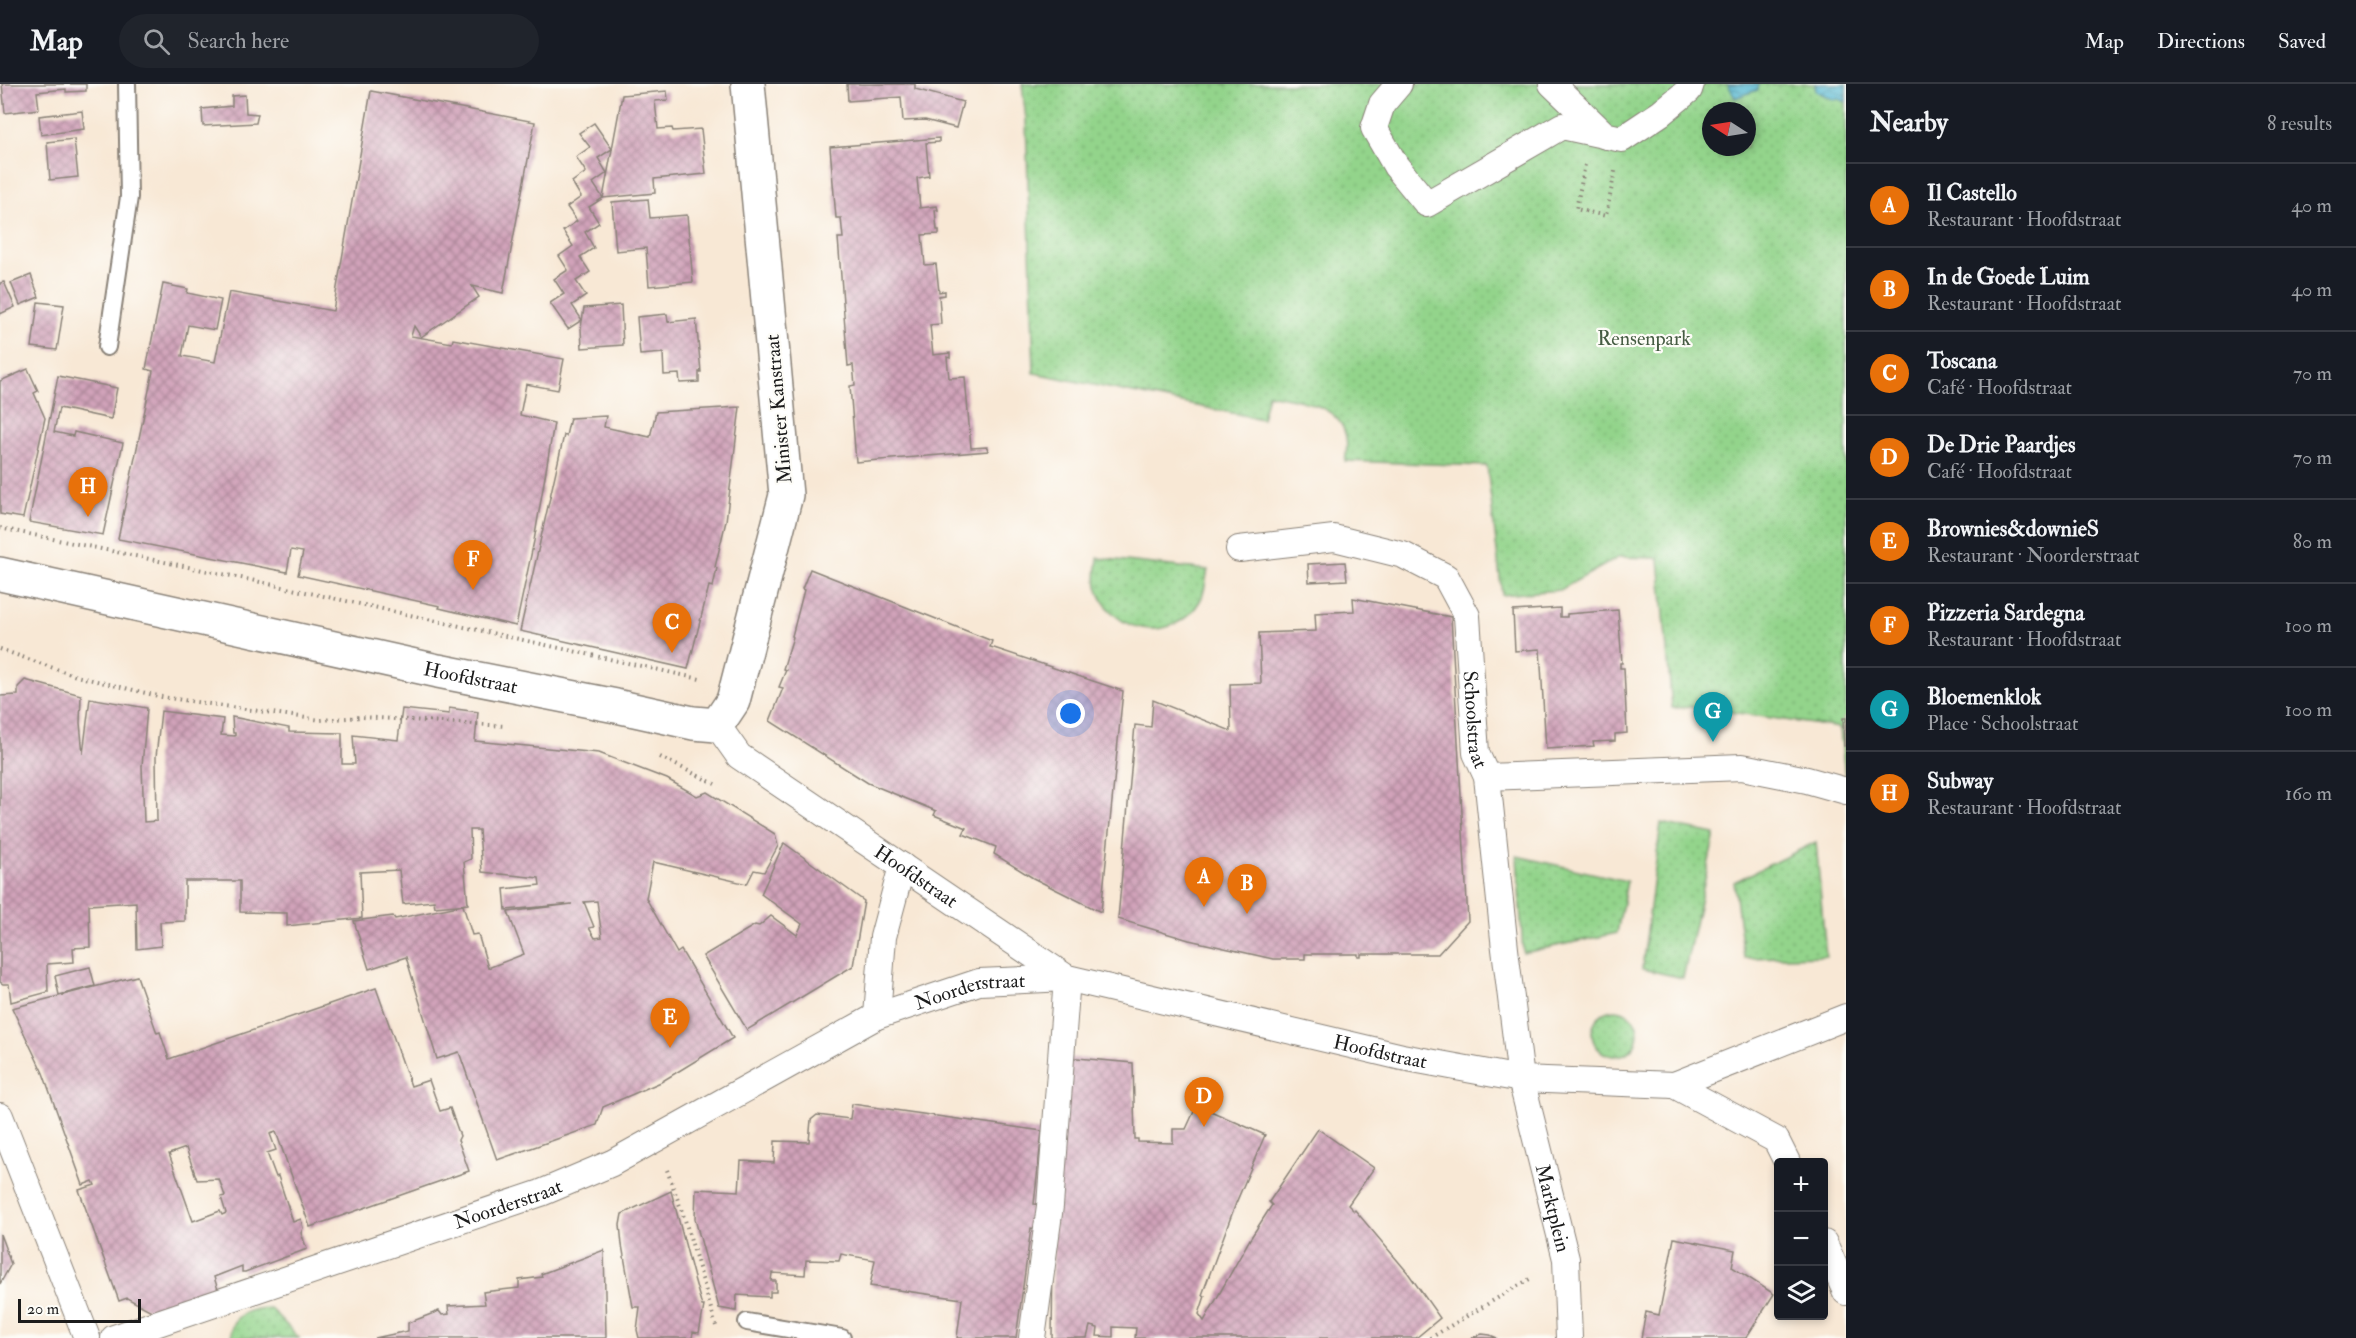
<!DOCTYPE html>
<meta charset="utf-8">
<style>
body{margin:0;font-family:"IM FELL Double Pica",serif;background:#20242c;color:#f1f3f6}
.controls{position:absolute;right:18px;bottom:18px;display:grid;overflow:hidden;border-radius:6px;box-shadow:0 3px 9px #0003}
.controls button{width:54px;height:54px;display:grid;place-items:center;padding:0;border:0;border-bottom:2px solid #363941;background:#171b24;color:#f1f3f6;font:30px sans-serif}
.compass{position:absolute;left:1702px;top:18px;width:54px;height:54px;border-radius:50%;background:#171b24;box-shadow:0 3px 9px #0003;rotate:282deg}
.scale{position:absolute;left:18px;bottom:15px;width:123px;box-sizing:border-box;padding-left:6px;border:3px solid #1c1c1c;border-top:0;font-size:16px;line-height:21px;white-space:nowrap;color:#1c1c1c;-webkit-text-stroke:4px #fdfcf7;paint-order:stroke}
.you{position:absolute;left:1071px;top:630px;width:21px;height:21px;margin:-15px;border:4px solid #fff;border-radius:50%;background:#1a73e8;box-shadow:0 0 0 9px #1a73e833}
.badge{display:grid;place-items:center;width:39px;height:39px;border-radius:50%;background:#7c3aed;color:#fff;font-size:20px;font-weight:700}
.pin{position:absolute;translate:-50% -50px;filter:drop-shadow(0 2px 3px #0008)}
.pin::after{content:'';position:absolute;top:32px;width:21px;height:18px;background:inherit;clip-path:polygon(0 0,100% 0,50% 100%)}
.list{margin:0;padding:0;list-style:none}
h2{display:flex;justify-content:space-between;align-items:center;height:78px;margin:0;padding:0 24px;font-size:26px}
h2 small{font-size:20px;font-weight:400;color:#9ea1a6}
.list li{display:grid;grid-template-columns:39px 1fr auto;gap:18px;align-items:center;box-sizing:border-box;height:84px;padding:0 24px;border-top:2px solid #363941}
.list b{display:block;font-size:22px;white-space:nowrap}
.list p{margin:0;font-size:20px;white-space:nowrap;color:#9ea1a6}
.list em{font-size:20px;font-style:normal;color:#9ea1a6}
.icon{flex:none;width:33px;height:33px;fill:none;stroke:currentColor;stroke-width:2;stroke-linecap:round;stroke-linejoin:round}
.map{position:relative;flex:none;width:1846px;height:1254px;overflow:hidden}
header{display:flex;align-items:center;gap:36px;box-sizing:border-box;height:84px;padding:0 30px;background:#171b24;border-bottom:2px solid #363941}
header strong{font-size:28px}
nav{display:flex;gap:33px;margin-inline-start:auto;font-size:21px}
.search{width:420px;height:54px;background:#20242c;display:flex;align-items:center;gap:15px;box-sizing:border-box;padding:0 21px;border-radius:33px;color:#9ea1a6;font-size:22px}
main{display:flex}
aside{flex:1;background:#171b24}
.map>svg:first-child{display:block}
.grass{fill:url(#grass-dots);stroke:#587854;stroke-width:1.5;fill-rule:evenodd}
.water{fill:url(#water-waves);stroke:#376a76;stroke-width:1.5}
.building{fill:url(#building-cross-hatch);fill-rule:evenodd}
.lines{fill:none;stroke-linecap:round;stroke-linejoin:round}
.service-casing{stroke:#8a8278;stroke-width:20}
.pedestrian-casing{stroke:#8a8278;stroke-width:28}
.minor-casing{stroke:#8a8278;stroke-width:36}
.path{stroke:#8a8278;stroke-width:4;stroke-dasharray:1.5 4.5;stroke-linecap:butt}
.service{stroke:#fff;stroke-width:16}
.pedestrian{stroke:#fff;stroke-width:26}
.minor{stroke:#fff;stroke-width:33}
.labels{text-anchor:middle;stroke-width:4.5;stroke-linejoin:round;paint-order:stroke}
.park-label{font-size:20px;fill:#465c43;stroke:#fdfcf7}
.street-label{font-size:20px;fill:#1c1c1c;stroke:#fdfcf7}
</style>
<header>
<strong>Map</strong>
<div class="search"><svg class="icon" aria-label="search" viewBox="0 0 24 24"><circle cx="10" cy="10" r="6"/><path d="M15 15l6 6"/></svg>Search here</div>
<nav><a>Map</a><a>Directions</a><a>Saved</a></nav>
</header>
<main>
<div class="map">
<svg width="1846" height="1254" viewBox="0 0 1846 1254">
<defs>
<pattern id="grass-dots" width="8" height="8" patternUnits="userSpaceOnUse" patternTransform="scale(1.5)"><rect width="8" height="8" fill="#93d48b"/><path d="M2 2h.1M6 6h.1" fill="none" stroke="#7eb577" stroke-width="1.8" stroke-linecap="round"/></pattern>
<pattern id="water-waves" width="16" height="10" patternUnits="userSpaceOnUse" patternTransform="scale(1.5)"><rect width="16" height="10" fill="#52b7d1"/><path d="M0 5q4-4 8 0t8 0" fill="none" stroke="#4394a9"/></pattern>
<pattern id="building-cross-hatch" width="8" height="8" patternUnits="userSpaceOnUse" patternTransform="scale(1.5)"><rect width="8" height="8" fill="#d1a3ba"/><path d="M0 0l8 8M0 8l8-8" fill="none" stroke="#a98496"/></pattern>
</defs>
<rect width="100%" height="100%" fill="#fdfcf7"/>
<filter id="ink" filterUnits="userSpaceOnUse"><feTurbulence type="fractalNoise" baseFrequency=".0167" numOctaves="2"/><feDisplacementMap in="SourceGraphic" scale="12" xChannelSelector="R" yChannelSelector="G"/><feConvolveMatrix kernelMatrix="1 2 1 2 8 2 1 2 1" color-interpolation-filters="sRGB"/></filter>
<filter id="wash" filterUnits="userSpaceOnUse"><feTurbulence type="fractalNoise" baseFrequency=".008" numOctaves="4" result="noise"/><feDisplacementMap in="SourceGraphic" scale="24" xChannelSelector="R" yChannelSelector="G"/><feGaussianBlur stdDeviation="1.35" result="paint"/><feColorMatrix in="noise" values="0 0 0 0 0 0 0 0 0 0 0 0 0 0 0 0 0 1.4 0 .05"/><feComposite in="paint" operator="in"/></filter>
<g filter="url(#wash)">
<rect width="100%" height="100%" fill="#f8e8d5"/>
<!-- grass -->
<g class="grass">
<path d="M1022 0H1846V702L1840 644 1697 623 1672 624 1659 474 1619 473 1560 506 1502 511 1487 382 1345 377C1357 322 1307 318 1268 310L1262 335 1034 289 1026 36ZM1711 27H1747V63H1711Z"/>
<path d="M1098 474 1208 486C1205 496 1206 507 1200 517 1174 561 1110 551 1097 502 1095 493 1097 483 1098 474Z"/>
<polygon points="1661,739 1715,750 1683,894 1642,885"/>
<polygon points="1816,758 1826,872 1744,874 1734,798"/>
<polygon points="1517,772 1627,797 1617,849 1523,869"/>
<circle cx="1615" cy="949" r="23"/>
<path d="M270 1224 299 1254H232C227 1231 251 1224 270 1224Z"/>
</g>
<!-- water -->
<g class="water">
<polygon points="1728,0 1759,0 1758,6 1735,14"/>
<polygon points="1815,0 1846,0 1846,18 1839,15 1834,16 1816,7"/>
</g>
<g id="blocks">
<!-- building -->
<g class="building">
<polygon points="2,0 86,0 86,7 66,8 66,5 37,8 39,25 5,29"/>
<polygon points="847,0 915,0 915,5 963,18 956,44 925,36 903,37 901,13 848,17"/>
<polygon points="371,7 535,38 503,209 472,202 479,213 421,253 414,242 411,252 452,259 453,255 564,275 558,306 526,300 520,331 554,339 534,457 516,542 439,524 440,522 298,491 303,468 291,466 287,488 118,455 153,287 146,285 163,200 188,205 187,209 221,216 215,246 188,241 182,272 215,278 229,208 333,227"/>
<polygon points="667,7 668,16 655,17 658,45 672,44 673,47 701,45 706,90 654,95 655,109 603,114 622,11"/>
<polygon points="245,11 246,29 258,30 256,39 203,42 202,25 232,22 232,12"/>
<polygon points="82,27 84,45 41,51 39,32"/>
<polygon points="594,39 612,65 598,74 607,89 593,99 603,114 589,123 599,139 585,148 594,164 580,173 590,188 576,197 586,212 572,221 582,236 568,245 550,219 564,210 554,195 568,186 559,172 573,162 563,147 577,137 567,123 581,113 572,98 586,88 576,73 590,63 579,49"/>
<polygon points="939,54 939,58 926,59 929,92 917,94 920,124 937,122 938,126 935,126 937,146 939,146 939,150 922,151 925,181 936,180 939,208 945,207 945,211 939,212 941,240 930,241 933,271 950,269 950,274 947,273 949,294 965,293 971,364 987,363 988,367 856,378 850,302 855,301 853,281 848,282 838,154 843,154 841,134 836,134 830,63"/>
<polygon points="74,55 78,93 50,96 47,58"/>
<polygon points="648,115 650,134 687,131 693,198 649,202 646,164 616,167 612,118"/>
<polygon points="31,191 39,213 20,221 11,199"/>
<polygon points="4,198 15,223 0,230 0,199"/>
<polygon points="38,218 64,221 57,266 32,263"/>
<polygon points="621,221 623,261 582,264 581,244 584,224"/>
<polygon points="667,230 668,238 696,235 701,288 699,288 699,298 680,299 679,290 664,291 663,269 640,271 637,233"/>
<polygon points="28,285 38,307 34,309 45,334 23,434 0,430 0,297"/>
<polygon points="58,292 117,304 111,335 59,324 54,348 73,352 74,348 123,359 103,451 29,438"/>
<polygon points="740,323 726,437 715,483 717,484 713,503 709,502 688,585 520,547 564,351 566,352 570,334 606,332 604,343 650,353 656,328"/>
<polygon points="1345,478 1347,496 1309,498 1308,480"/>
<polygon points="810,485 992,557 990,563 994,564 1123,607 1101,828 1033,794 994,770 996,763 963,750 966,744 934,731 936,727 868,699 770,637 783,604 779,603 786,586 783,585 793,553 792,552 804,506 802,505"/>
<polygon points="1353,514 1451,533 1468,837 1438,870 1361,870 1361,873 1358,873 1358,870 1305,870 1305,875 1273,875 1189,856 1118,835 1135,641 1151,643 1153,616 1231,647 1230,600 1261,599 1259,549 1316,547 1315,529 1354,527"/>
<polygon points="1560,524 1560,533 1567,533 1567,530 1618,526 1622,579 1620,579 1620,584 1624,584 1627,649 1615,650 1615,657 1593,658 1594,662 1546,665 1540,565 1515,567 1513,527"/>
<path d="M25 596 81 611 80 639 83 670 90 614 147 624 142 682 144 738 157 737 156 673 161 627 223 635 221 651 235 652V649H233L232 633 289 644V648L342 649V680H355L353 651 398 656 402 625 449 630V624L478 628 475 657 599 669 667 695 697 712 707 708 775 750 778 762 764 788 754 786 747 800 653 778 646 814 677 869 681 866 733 954 661 998 603 1023 597 1041 497 1076 459 968 437 975 406 873 369 885 354 837 393 832 395 835 463 821 472 851 478 850 488 884 524 870 508 828 572 820 506 826 504 805 540 801 539 794 482 788 479 746H470L471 775 464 778 468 820 435 823 434 817 403 820 399 786 360 788 362 834 287 842V829L240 828V797H185V837L160 838 161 862 137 865 136 818 89 821 90 863 73 864 74 878 47 880 48 908 11 918 9 900H3L0 898V612L18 611V603ZM597 817 602 853 595 854 589 844 594 843 584 818Z"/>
<polygon points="1843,634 1846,634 1846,662 1844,662"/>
<polygon points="784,759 864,817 853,882 747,946 703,872 755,841 759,842 771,832 797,851 802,840 761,810"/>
<polygon points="90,883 95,902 59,911 55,892"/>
<path d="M137 892 157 949 160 948 169 975 376 904 411 1002 429 996 440 1027 450 1024 460 1052 458 1056 469 1087 310 1143 276 1048 270 1050 276 1066 267 1069 276 1093 278 1092 293 1138 301 1135 303 1144 301 1149 307 1165 245 1188H242V1182L214 1193 219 1209 159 1231 127 1214 119 1217 79 1106 95 1101 93 1097 83 1101 43 989 12 924ZM186 1064 197 1096 219 1095 225 1112 221 1113 226 1129 222 1131 220 1127 193 1137 169 1070Z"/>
<polygon points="1066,973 1133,979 1135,1055 1138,1055 1138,1058 1173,1059 1173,1045 1186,1045 1197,1021 1265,1051 1236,1119 1202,1211 1205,1212 1199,1230 1204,1237 1250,1155 1272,1121 1269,1118 1318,1045 1374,1084 1348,1121 1354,1127 1355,1126 1408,1189 1440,1234 1416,1254 1135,1254 1136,1244 1113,1243 1113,1253 1097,1252 1098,1244 1090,1242 1087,1254 1052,1254 1054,1092"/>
<polygon points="852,1020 1042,1047 1034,1120 1046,1121 1043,1146 1031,1144 1016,1254 957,1254 962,1215 870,1202 875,1176 841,1170 839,1177 806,1176 805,1191 772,1189 771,1197 776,1197 776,1208 770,1208 770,1213 737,1211 736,1227 719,1224 695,1135 696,1105 739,1107 741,1077 774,1079 775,1057 809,1058 811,1036 817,1031 850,1035"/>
<polygon points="671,1107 694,1194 702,1222 704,1222 699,1249 693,1248 692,1254 639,1254 637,1246 640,1223 633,1223 622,1161 620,1141 622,1130"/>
<polygon points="0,1150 11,1180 0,1200"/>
<polygon points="1674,1154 1735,1166 1732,1183 1774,1210 1746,1254 1641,1254 1646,1228 1659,1231"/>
<polygon points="604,1166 606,1254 375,1254 408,1247 408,1239 439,1227 442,1231 449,1230 448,1222 485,1220 483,1208 519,1204 519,1196 542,1193 541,1190"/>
<polygon points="1482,1250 1490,1251 1497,1254 1471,1254"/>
</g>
</g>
</g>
<g filter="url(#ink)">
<use href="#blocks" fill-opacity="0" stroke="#8a8278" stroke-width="1.5"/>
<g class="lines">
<defs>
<g id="service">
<polyline points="107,263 129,113 127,0"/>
<polyline points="747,1238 842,1254"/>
</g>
<g id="pedestrian">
<polyline points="1399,0 1382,20 1374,44 1396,82 1427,120 1562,42 1622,55 1661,29 1689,6 1691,0"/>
<polyline points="1552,0 1606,52"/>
<path id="s1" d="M1239 465 1334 454 1403 471 1446 493 1467 532 1476 669 1487 693 1505 865 1521 995 1566 1175 1569 1254"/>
<path id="s2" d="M717 641 739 672 1067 894 1402 973 1521 995 1674 1001 1846 933"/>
<polyline points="1487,693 1742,683 1807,696 1846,707"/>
<polyline points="877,932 883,853 902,782"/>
<polyline points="1674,1001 1776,1056 1787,1078"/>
<polyline points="0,1032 87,1254"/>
<polyline points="1824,1159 1846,1208"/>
<path id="s3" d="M114 1254 541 1109 612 1079 877 932 979 898 1067 894"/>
<polyline points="1032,1254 1050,1122 1067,894"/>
</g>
<g id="minor">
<path id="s4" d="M0 490 438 587 616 622 693 639 717 641 733 617 786 411 748 0"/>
</g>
</defs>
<!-- service casing -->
<use href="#service" class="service-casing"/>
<!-- pedestrian casing -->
<use href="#pedestrian" class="pedestrian-casing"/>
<!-- minor casing -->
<use href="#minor" class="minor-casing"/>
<!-- path -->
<g class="path">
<polyline points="1585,81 1576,125 1606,132 1615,87"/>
<polyline points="0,444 251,496 700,595"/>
<polyline points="0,565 76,592 162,613 321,636 361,633 506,642"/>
<polyline points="660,673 715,700"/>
<polyline points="667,1086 685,1136 716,1242"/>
<polyline points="1430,1254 1533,1193"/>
</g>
<!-- service -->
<use href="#service" class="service"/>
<!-- pedestrian -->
<use href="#pedestrian" class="pedestrian"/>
<!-- minor -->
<use href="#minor" class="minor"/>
</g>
</g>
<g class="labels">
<!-- park labels -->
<g class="park-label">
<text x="1644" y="261">Rensenpark</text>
</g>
<!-- street labels -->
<g class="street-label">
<text transform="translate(778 325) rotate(-95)" y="7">Minister Kanstraat</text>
<text dy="7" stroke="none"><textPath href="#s4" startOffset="482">Hoofdstraat</textPath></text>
<text dy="7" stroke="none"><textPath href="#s1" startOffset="363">Schoolstraat</textPath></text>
<text dy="7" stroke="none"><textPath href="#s2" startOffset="252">Hoofdstraat</textPath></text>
<text dy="7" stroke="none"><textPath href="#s3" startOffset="928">Noorderstraat</textPath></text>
<text dy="7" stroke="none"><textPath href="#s2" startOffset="756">Hoofdstraat</textPath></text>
<text dy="7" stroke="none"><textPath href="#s3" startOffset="416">Noorderstraat</textPath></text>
<text dy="7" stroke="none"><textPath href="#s1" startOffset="860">Marktplein</textPath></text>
</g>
</g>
</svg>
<div class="controls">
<button>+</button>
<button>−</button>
<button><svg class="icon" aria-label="layers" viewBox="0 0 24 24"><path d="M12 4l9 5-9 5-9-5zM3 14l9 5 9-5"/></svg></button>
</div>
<svg class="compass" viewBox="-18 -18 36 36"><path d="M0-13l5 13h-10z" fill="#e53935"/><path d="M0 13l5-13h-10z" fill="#9ea1a6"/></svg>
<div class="scale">20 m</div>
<div class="you"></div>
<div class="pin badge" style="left:1204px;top:823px;background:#e8710a">A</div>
<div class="pin badge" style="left:1247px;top:830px;background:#e8710a">B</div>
<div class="pin badge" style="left:672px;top:569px;background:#e8710a">C</div>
<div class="pin badge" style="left:1204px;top:1043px;background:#e8710a">D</div>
<div class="pin badge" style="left:670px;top:964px;background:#e8710a">E</div>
<div class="pin badge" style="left:473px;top:506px;background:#e8710a">F</div>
<div class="pin badge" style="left:1713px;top:658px;background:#0f9aa8">G</div>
<div class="pin badge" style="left:88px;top:433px;background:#e8710a">H</div>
</div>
<aside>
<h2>Nearby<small>8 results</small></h2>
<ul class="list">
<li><span class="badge" style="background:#e8710a">A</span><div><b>Il Castello</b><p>Restaurant · Hoofdstraat</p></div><em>40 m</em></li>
<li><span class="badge" style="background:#e8710a">B</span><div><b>In de Goede Luim</b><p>Restaurant · Hoofdstraat</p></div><em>40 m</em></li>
<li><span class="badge" style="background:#e8710a">C</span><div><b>Toscana</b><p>Café · Hoofdstraat</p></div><em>70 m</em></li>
<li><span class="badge" style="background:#e8710a">D</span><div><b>De Drie Paardjes</b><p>Café · Hoofdstraat</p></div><em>70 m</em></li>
<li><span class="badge" style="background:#e8710a">E</span><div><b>Brownies&amp;downieS</b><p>Restaurant · Noorderstraat</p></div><em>80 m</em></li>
<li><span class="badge" style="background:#e8710a">F</span><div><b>Pizzeria Sardegna</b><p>Restaurant · Hoofdstraat</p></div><em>100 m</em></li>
<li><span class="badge" style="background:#0f9aa8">G</span><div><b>Bloemenklok</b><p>Place · Schoolstraat</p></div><em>100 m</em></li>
<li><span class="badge" style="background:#e8710a">H</span><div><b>Subway</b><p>Restaurant · Hoofdstraat</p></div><em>160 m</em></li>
</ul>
</aside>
</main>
